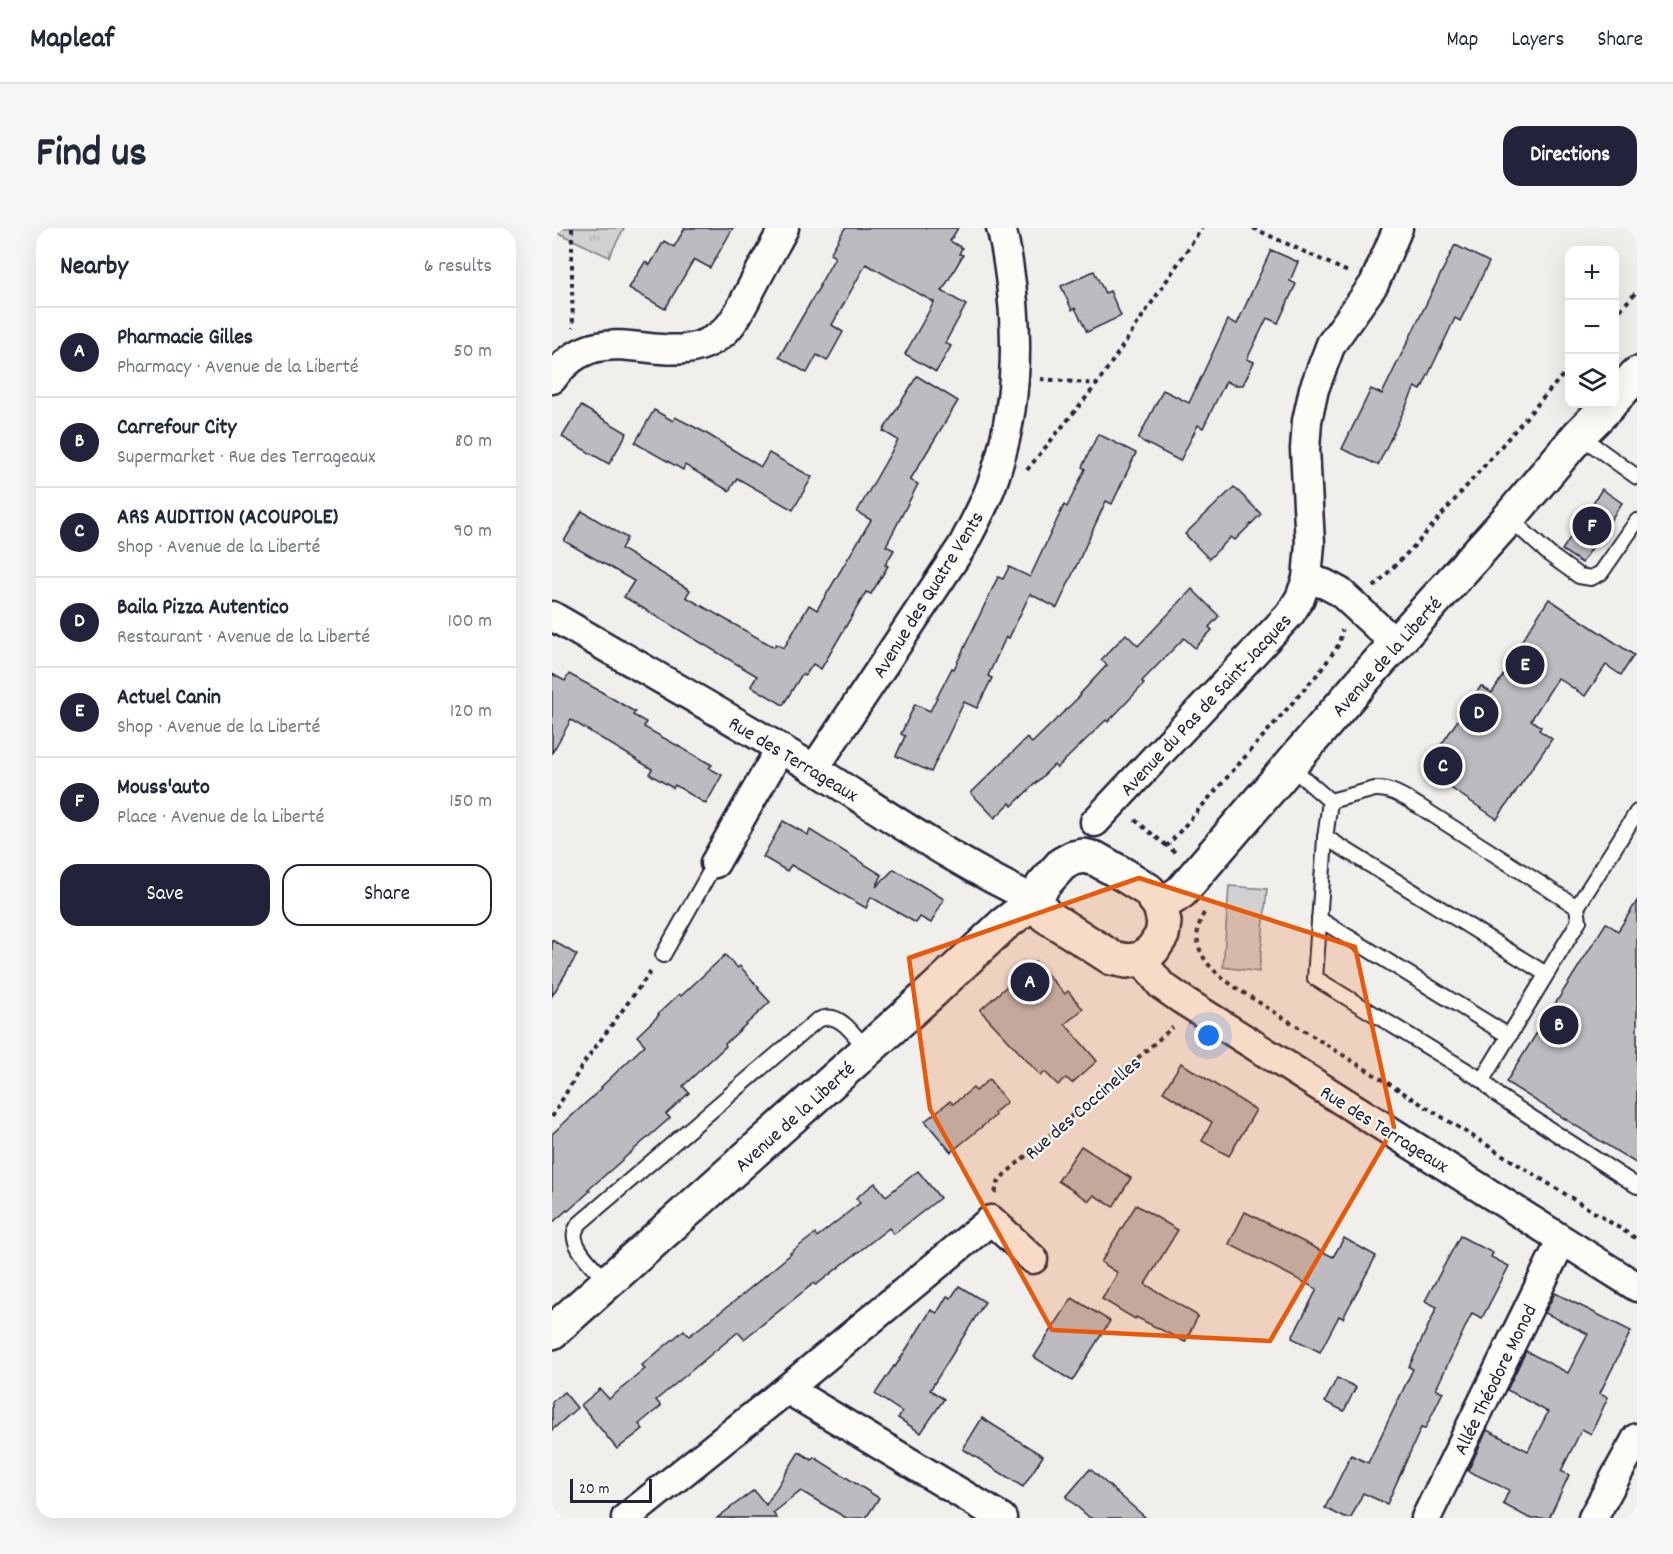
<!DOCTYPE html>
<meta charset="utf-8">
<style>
body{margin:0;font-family:Dekko,sans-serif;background:#f6f6f7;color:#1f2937}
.controls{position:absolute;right:18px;top:18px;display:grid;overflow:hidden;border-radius:12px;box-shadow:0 6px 24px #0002}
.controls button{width:54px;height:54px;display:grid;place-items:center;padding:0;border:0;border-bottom:2px solid #e0e1e3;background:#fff;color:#1f2937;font:30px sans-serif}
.scale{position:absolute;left:18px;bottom:15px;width:82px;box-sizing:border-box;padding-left:6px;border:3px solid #22223b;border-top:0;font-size:16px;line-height:21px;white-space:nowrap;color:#22223b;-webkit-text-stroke:4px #fdfcf7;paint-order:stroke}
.you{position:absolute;left:657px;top:808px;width:21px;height:21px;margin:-15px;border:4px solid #fff;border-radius:50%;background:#1a73e8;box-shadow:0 0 0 9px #1a73e833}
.badge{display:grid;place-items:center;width:39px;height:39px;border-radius:50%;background:#22223b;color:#fff;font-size:20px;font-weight:700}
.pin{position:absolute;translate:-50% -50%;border:3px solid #fff;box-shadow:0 2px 6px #0006}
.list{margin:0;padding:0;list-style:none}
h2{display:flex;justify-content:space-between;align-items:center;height:78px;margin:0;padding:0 24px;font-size:26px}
h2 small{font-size:20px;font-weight:400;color:#747a83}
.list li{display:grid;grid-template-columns:39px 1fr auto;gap:18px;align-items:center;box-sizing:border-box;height:90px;padding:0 24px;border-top:2px solid #e0e1e3}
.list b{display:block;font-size:22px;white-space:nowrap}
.list p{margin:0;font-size:20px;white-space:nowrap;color:#747a83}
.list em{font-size:20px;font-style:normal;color:#747a83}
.actions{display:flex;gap:12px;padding:18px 24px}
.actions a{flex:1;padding:14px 0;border:2px solid #22223b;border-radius:18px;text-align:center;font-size:21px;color:#22223b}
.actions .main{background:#22223b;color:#fff}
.icon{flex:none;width:33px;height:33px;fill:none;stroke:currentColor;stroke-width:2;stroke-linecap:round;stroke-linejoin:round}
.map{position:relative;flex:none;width:1085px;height:1290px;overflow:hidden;border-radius:18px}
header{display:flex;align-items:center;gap:36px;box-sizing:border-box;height:84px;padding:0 30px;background:#fff;border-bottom:2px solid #e0e1e3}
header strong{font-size:28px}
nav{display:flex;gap:33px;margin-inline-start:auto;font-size:21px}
.intro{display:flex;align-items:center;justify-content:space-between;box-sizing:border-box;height:144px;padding:0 36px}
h1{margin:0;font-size:42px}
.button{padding:15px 27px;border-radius:18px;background:#22223b;color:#fff;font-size:21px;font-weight:700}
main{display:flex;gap:36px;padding:0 36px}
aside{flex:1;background:#fff;border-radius:18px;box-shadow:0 6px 24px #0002}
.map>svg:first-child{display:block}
.grass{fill:url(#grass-tufts);stroke:#7a7a86;stroke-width:1.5}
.pitch{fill:#d2d1d1;stroke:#7a7a86;stroke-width:1.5}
.building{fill:#bcbcc0;stroke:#22223b;stroke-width:1.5}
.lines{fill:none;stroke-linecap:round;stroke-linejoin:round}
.service-casing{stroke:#22223b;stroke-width:18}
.minor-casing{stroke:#22223b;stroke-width:33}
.tertiary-casing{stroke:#22223b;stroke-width:38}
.path{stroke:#22223b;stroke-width:4;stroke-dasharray:4.5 4.5;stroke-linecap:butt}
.service{stroke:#fdfcf7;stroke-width:14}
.minor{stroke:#fdfcf7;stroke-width:28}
.tertiary{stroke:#fdfcf7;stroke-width:33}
.marked{fill:#e8590c;fill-opacity:0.2;stroke:#e8590c;stroke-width:4.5;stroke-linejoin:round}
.labels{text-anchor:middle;stroke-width:4.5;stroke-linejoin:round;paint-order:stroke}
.street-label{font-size:20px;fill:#22223b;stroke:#fdfcf7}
</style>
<header>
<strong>Mapleaf</strong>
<nav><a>Map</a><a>Layers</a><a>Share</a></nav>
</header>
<div class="intro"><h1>Find us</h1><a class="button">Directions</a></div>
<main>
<aside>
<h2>Nearby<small>6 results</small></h2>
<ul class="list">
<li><span class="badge">A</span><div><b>Pharmacie Gilles</b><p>Pharmacy · Avenue de la Liberté</p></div><em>50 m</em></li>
<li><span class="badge">B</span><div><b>Carrefour City</b><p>Supermarket · Rue des Terrageaux</p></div><em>80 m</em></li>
<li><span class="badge">C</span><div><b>ARS AUDITION (ACOUPOLE)</b><p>Shop · Avenue de la Liberté</p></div><em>90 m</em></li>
<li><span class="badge">D</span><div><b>Baila Pizza Autentico</b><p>Restaurant · Avenue de la Liberté</p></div><em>100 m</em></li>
<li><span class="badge">E</span><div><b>Actuel Canin</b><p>Shop · Avenue de la Liberté</p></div><em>120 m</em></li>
<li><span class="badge">F</span><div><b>Mouss'auto</b><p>Place · Avenue de la Liberté</p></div><em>150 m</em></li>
</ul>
<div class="actions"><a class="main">Save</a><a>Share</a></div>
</aside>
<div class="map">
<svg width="1085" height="1290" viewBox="0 0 1085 1290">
<defs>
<pattern id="grass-tufts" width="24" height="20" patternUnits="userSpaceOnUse" patternTransform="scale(1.5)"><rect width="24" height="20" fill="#d2d1d1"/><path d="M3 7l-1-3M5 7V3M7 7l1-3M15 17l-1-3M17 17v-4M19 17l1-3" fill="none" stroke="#b4b3b4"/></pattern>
</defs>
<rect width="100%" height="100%" fill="#f0efec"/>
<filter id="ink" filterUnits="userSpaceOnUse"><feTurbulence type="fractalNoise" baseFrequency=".0167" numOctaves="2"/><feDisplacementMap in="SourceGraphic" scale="12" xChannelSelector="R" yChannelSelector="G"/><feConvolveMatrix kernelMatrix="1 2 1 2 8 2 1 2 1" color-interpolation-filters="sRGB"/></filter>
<g filter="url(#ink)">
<!-- grass -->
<polygon class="grass" points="0,0 72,0 57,29 0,2"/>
<!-- pitch -->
<polygon class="pitch" points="677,658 715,661 707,744 671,739"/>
<!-- building -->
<g class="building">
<polygon points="133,0 181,0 158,40 142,31 113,81 77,60 93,34 98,37 112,13 122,19"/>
<polygon points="293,0 406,0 398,13 410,20 407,26 411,27 390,63 414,77 393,115 399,118 384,144 353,126 382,74 314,36 280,97 291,104 275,133 265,127 255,145 227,129 268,58 267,58 283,29 278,26"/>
<polygon points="903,17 937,34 908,93 903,90 869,162 863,159 826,237 790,221 819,161 830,166"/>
<polygon points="719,22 746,34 738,53 744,56 726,95 715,90 695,131 702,134 691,157 682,157 674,153 651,200 646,197 628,233 586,211 611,162 637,175 676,92 685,96"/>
<polygon points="542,43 553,65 558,63 569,88 535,104 523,80 520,82 509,58"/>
<polygon points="365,148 406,173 358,252 366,256 334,318 342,322 333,337 336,338 319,366 314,364 269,441 261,436 253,448 250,446 231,477 199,458 205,448 72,369 82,353 12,313 30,283 75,310 69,321 138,362 134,369 222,419 224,416 232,420 257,377 265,382 319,292 305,284 346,212 331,203"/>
<polygon points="29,178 75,205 57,236 10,209"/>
<polygon points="102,182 121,193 123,189 152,204 209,239 217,225 260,249 241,282 185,250 177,263 133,237 131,242 83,215"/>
<polygon points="546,206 584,225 560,276 554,273 505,380 478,366 457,410 454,409 436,448 440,450 425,480 412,474 379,544 344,528 353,508 349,506 363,476 378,483 400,440 402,441 446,349 451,351 457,339 478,349 512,277 515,279 533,241 530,239"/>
<polygon points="682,259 709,286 683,312 679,309 657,331 633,306"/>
<polygon points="1050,261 1070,275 1030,335 1010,322"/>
<polygon points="640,361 667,388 657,399 660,402 643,420 632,410 590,453 592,456 556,494 554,492 505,540 502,537 460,578 458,575 443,590 419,565 475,510 480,515 529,467 528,466 555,437 549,432 574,406 586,418"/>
<polygon points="997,371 1082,427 1069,447 1054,437 1033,468 1006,450 979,492 989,499 987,502 1000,511 945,591 872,542 929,458 940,465 966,424 963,423"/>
<polygon points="0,446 13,453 17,446 48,463 83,484 81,487 94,494 92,499 160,537 157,540 170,547 154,576 123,557 121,560 97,546 100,541 19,492 0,525"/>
<polygon points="231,593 256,607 258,602 330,647 324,659 342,641 392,671 379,695 368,689 364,695 319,669 314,680 239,637 235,643 211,629"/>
<polygon points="1085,673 1085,936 954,854 1054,695 1066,703"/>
<polygon points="0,712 25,727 0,768"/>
<polygon points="173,727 186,740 188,738 207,760 206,761 218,774 173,816 174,818 131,858 137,865 114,886 118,890 36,962 38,963 16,983 15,982 0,995 0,906 50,860 49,859 93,817 85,808 107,787 106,786 127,766 129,768"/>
<polygon points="483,733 513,766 516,763 531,781 513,796 545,833 520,855 514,850 506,857 493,844 489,848 428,782"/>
<polygon points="629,835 704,882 677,928 650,913 660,894 611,864"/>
<polygon points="437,851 455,874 442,885 443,888 399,924 373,893 398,873 401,876 421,860 424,863"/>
<polygon points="529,918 579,950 561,979 542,967 537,973 506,953"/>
<polygon points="366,943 388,970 342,1006 337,1000 264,1057 262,1055 192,1111 186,1104 104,1172 109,1178 87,1196 91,1201 65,1221 29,1177 48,1161 57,1171 93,1141 90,1137 132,1102 137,1108 184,1072 239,1026 238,1025 263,1006 265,1009 308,975 304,970 323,955 334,968"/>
<polygon points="584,977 626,1002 593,1056 646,1088 633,1114 584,1089 583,1091 550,1071 566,1045 549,1034"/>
<polygon points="693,984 781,1029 792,1010 824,1028 791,1090 787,1088 768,1124 740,1110 765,1061 677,1016"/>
<polygon points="908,1008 941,1025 939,1029 957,1038 930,1090 920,1085 884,1161 891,1164 873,1201 869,1200 835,1276 811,1265 799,1290 793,1290 773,1280 799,1227 816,1235 861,1141 857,1139 885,1079 873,1073"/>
<polygon points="407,1058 433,1074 378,1162 392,1171 369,1205 346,1190 350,1184 323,1166 342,1138 343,1139 379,1082 385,1085 395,1068 399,1070"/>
<polygon points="1003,1065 1079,1103 1048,1165 1056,1169 1039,1206 1030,1201 1009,1243 1017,1247 997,1290 977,1290 951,1276 957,1262 916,1243 935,1202 976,1223 996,1184 955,1162 974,1123 1016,1145 1036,1106 993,1085"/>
<polygon points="520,1070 558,1093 520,1153 482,1129"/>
<polygon points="785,1150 804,1159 792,1183 773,1174"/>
<polygon points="12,1164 25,1180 0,1202 0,1174"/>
<polygon points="430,1190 491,1228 471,1259 411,1221"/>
<polygon points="247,1224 260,1232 262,1229 327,1270 314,1290 294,1290 249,1263 221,1285 225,1290 165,1290 202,1262 214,1277"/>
<polygon points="538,1241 594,1290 538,1290 514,1269"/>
</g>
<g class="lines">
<defs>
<g id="service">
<polyline points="1027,207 1085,249"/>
<polyline points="957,290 998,327 1027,348 1039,350 1049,345 1085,293"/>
<polyline points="738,538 778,573"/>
<path d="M823 561C840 560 853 570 867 578L1025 679 1027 693 930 852 763 750 773 611 778 573Z"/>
<polyline points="773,609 994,746"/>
<polyline points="1025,679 1085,584"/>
<polyline points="767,691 957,808"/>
<polyline points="111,727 163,635"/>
<polyline points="930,852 945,867 1085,958"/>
<path d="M56 1054C46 1043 19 1020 23 1004 23 1002 26 998 27 996L264 793C267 792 270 790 273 790 290 786 305 811 315 822"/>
</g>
<g id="minor">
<path d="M0 151C52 79 116 152 172 104 183 94 190 78 197 65 208 43 220 22 232 0"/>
<path d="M0 388C88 439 177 489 264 542 336 587 406 637 484 672"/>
<polyline points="844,416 788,364 773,356 755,351 758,316 753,221 755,193 762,161 779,116 822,56 846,0"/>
<path d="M262 541 411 317C424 292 437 268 445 241 465 177 467 107 457 41 455 27 453 13 449 0"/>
<polyline points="543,594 738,386 748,370 755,351"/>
<polyline points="163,635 228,521"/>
<polyline points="589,731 609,757 629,771 1085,1059"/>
<polyline points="235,1161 450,1290"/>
<polyline points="74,1290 235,1161 439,992 481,1031"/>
<polyline points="874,1290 1003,1026 1008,1012"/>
<polyline points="1041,1290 1085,1210"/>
</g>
<g id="tertiary">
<polyline points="1062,171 1085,146"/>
<polyline points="608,678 629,664 812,451 957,290 1027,207 1058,176"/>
<polyline points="0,1104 381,763 451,697 484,672 491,657 510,636 521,630 532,628 544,631 572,647 596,662 608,678 612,694 610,707 601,721 589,731 575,733 560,730 493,687 484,672"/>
</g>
</defs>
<!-- service casing -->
<use href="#service" class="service-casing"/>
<!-- minor casing -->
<use href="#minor" class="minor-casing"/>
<!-- tertiary casing -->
<use href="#tertiary" class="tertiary-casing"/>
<!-- path -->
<g class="path">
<polyline points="20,0 20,60 21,100"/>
<polyline points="701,0 796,44"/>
<polyline points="1062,89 1085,63"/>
<polyline points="489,151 545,156"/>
<polyline points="475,242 545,156 650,0"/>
<polyline points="822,359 867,313 1017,140"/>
<polyline points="583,592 615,618"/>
<polyline points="623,624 615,618 770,441 787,416 790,402"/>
<path d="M652 685C627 731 679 756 711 777L1085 1011"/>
<polyline points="0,889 31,836 100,742"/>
<polyline points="443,965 446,955 452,947 621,799"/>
</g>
<!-- service -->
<use href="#service" class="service"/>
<!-- minor -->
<use href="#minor" class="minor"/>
<!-- tertiary -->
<use href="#tertiary" class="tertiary"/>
</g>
</g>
<!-- marked area -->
<path class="marked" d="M587 650 803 719 842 899 718 1113 500 1102 378 881 357 730Z"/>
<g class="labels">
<!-- street labels -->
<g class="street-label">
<text transform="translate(375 366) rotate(-58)" y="7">Avenue des Quatre Vents</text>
<text transform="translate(834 428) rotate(-48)" y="7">Avenue de la Liberté</text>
<text transform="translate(653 476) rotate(-47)" y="7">Avenue du Pas de Saint-Jacques</text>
<text transform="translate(242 530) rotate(31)" y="7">Rue des Terrageaux</text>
<text transform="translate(530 879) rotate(-41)" y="7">Rue des Coccinelles</text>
<text transform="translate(242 888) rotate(-42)" y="7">Avenue de la Liberté</text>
<text transform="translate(833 900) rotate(32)" y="7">Rue des Terrageaux</text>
<text transform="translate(942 1151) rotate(-64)" y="7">Allée Théodore Monod</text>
</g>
</g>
</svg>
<div class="controls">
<button>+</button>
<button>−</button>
<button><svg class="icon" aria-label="layers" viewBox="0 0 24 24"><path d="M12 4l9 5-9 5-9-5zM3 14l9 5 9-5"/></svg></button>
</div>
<div class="scale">20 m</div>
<div class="you"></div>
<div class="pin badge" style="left:478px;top:754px">A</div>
<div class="pin badge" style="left:1007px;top:797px">B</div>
<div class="pin badge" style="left:891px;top:538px">C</div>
<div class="pin badge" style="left:927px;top:485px">D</div>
<div class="pin badge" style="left:973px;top:437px">E</div>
<div class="pin badge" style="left:1040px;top:298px">F</div>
</div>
</main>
